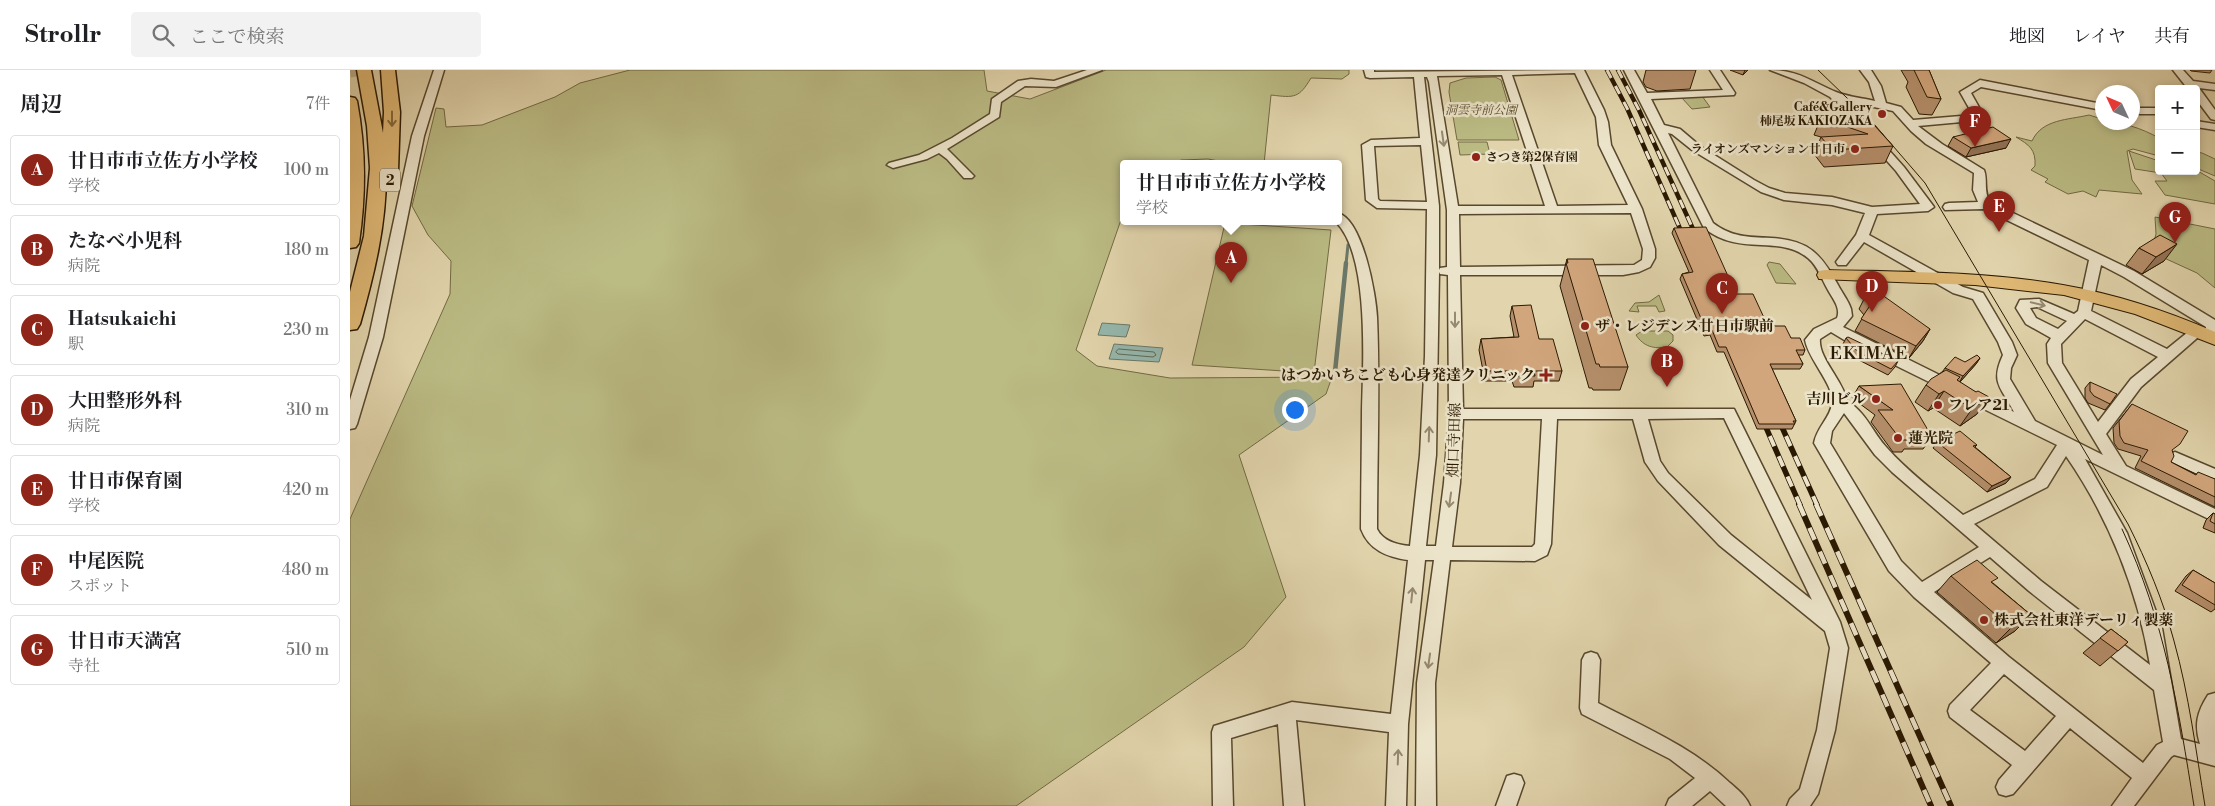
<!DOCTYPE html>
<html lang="ja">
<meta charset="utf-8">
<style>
body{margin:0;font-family:"Libre Bodoni","Noto Serif JP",serif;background:#f2f2f2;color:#202124}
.controls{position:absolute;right:15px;top:15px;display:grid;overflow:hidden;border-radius:5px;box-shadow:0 2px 8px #0003}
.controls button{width:45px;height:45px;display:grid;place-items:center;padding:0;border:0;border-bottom:1px solid #e0e0e0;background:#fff;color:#202124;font:25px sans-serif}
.compass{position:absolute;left:1745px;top:15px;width:45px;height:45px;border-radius:50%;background:#fff;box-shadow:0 2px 8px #0003;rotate:314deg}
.you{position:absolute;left:944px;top:339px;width:18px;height:18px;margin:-12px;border:4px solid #fff;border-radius:50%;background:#1a73e8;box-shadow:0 0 0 8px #1a73e833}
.badge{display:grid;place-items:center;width:32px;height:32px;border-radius:50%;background:#8f2418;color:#fff;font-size:16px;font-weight:700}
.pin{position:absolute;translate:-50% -41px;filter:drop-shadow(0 1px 2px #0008)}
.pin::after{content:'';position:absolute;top:26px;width:18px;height:15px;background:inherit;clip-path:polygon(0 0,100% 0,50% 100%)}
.popup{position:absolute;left:770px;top:90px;width:222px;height:65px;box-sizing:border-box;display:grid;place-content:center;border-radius:5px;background:#fff;filter:drop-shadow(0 1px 4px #0005);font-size:16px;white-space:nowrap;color:#757577}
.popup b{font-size:19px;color:#202124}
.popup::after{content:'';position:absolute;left:50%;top:100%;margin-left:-10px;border:10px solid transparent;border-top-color:#fff}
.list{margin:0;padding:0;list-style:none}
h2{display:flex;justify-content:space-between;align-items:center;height:65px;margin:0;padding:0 20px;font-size:21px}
h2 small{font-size:16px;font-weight:400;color:#757577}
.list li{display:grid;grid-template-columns:32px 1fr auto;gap:15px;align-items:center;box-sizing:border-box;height:70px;margin:0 10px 10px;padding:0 10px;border:1px solid #e0e0e0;border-radius:5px}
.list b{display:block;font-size:19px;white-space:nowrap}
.list p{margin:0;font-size:16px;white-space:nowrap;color:#757577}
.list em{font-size:16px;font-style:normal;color:#757577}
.icon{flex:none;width:28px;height:28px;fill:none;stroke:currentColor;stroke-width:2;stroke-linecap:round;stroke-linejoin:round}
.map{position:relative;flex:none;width:1865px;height:736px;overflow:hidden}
header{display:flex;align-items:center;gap:30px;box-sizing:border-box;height:70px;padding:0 25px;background:#fff;border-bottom:1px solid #e0e0e0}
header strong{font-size:24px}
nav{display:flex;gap:28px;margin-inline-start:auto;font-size:18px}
.search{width:350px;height:45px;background:#f2f2f2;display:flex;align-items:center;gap:12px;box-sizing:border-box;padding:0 18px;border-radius:5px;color:#757577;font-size:19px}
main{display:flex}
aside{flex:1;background:#fff}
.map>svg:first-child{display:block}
.green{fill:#bbbb84;stroke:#726a43}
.water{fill:#95b8ae;stroke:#6a7869}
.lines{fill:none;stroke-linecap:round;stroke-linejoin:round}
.shore{stroke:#606858;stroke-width:1}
.stream-far1{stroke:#6a7869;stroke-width:3}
.stream{stroke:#6a7869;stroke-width:4.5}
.minor-tunnel{stroke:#bdaf8b;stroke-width:11;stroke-dasharray:11 5.5;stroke-linecap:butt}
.minor-casing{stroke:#58482d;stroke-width:3}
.major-casing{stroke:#2a1902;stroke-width:2}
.highway-casing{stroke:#2a1902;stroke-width:3}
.minor{fill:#ece4ca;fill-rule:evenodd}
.major{fill:#e1ba76;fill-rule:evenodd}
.highway{fill:#e1ba76;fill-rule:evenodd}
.tram{stroke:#2a1902;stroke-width:1}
.rail-far2-casing{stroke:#2a1902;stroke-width:4.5}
.rail-far1-casing{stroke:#2a1902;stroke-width:5.5}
.rail-casing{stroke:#2a1902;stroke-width:6}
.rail-far2{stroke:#ece4ca;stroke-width:3;stroke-dasharray:9;stroke-linecap:butt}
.rail-far1{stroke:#ece4ca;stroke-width:4;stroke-dasharray:11;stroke-linecap:butt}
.rail{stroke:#ece4ca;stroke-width:4.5;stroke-dasharray:13;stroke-linecap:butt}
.wall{fill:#b58f6b;stroke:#2a1902}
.shaded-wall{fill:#937457;stroke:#2a1902}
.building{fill:#d2a67c;stroke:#2a1902}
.oneway{stroke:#866a3c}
.oneway2{stroke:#958970}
.poi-dot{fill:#8f2418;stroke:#ece4ca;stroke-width:2}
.labels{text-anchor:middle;stroke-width:5;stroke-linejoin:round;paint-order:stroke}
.far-poi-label{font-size:12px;font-weight:bold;fill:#2a1902;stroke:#ece4ca;text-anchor:end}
.far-park-label{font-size:12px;font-style:italic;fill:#564a29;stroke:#ece4ca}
.shield{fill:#ece4ca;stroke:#64563e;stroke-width:1}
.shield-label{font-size:14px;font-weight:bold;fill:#2a1902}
.poi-label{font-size:15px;font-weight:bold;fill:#2a1902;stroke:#ece4ca;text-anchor:start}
.street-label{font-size:15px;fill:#2a1902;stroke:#ece4ca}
.quarter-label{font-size:18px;letter-spacing:1px;fill:#2a1902;stroke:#ece4ca}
</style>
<header>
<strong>Strollr</strong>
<div class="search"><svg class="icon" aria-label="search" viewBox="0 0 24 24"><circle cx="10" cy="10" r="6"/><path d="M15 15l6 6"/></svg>ここで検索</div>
<nav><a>地図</a><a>レイヤ</a><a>共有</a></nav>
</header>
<main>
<aside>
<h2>周辺<small>7件</small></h2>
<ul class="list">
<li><span class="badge">A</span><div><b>廿日市市立佐方小学校</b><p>学校</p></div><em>100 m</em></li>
<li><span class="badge">B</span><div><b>たなべ小児科</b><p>病院</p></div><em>180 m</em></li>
<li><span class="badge">C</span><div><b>Hatsukaichi</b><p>駅</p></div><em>230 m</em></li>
<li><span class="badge">D</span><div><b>大田整形外科</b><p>病院</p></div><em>310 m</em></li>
<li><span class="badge">E</span><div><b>廿日市保育園</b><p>学校</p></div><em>420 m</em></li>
<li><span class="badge">F</span><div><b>中尾医院</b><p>スポット</p></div><em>480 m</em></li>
<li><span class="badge">G</span><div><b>廿日市天満宮</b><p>寺社</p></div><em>510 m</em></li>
</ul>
</aside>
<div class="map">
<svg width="1865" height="736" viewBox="0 0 1865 736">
<rect width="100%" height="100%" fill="#e2d5ad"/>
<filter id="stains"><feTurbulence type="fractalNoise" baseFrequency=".004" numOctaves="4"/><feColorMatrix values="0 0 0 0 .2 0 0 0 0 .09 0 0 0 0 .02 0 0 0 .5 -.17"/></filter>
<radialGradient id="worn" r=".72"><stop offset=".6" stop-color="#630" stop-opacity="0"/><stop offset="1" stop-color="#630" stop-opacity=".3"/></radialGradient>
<!-- green -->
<g class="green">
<path d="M280 0H634L637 21 680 29 756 0H999V4L992 9 961 8C949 28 945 28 921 25L914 94H884L858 89 831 90 823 94H774L773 144 726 280 747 296 820 308 982 307 976 324 889 385 936 527 894 577 666 736H0V449L100 224 101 191 78 165 62 136 86 38 94 39 96 57 132 55 205 27 230 13Z"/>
<polygon points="1145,7 1151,10 1169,70 1107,70 1099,22 1100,13 1116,8"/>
<polygon points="1352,26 1360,37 1342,39 1331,27"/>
<path d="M1739 45 1752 49V52C1773 52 1791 58 1809 68V86L1783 79 1777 81 1782 110 1792 124 1749 120 1746 127 1733 121 1718 124 1695 112 1698 109 1681 100 1685 96C1686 79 1679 75 1666 67L1682 71C1692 49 1718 50 1739 45Z"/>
<polygon points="1108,72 1137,72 1140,84 1110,85"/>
<polygon points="1779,81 1809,91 1809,101 1846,101 1846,100 1865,111 1865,134 1815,125 1805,111 1817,111 1811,103 1785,99"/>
<polygon points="1846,82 1852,83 1865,89 1865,106 1846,98"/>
<polygon points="1805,147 1865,159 1865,218 1847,203 1801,182 1806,164"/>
<polygon points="875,153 981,160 964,303 842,295"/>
<polygon points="1419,192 1430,194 1446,214 1426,213 1417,195"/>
<polygon points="1309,225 1315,241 1309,242 1306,236 1287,236 1289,242 1279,241 1285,233 1299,232"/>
<path d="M1292 261H1318L1323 265V271L1317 277C1304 279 1294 277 1286 265Z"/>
</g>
<!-- water -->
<g class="water">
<polygon points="752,253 780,255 776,267 748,265"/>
<polygon points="764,274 813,278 809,292 759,289"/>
</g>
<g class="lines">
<!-- shore -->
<polygon class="shore" points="769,279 804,282 806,285 803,287 768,284 766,282"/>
<!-- stream-far1 -->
<polyline class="stream-far1" points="996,194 998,175"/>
<!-- stream -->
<polyline class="stream" points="985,302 996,193"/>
<!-- minor-tunnel -->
<polyline class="minor-tunnel" points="0,2 11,0"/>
<defs>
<g id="minor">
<polygon points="84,0 94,0 74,66 33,267 7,354 5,358 0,359 0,330 19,267 62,66"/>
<polygon points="737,0 752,0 706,17 675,16 651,32 649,47 597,79 624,106 622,108 614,108 597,89 589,83 577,89 543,98 537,95 539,93 569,85 602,68 640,44 642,29 668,11 681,9 704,11"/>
<path d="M1014 0H1024V2L1234 0 1254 40 1258 52 1261 75 1292 139 1305 179V188L1300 197 1289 202 1273 205H1110L1113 339H1384L1490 552 1498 578 1485 660 1468 724 1460 736H1437L1440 729 1450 719 1467 660 1480 578 1475 561 1369 475 1308 411 1295 392 1283 349H1207L1201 474 1197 485 1185 491 1100 490 1085 613 1086 736H1066L1067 613 1084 490H1075L1058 654 1056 736H1036L1039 662 946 650 954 736H934L928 654 881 668 883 736H863L862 662 864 656 942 632 1041 644 1058 490C1037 487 1019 480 1011 459 1011 420 1012 380 1012 341 1013 294 1020 186 986 152H988V143C1013 150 1026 225 1027 247 1030 316 1027 389 1027 459 1033 471 1047 475 1060 476L1070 385 1075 286 1077 139 1027 138 1016 130 1012 75 1021 70 1070 68 1064 7 1020 8 1016 7ZM1225 3 1246 47 1249 75 1278 135 1207 136 1162 5ZM1152 5 1195 136H1108L1087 6ZM1074 7H1077L1079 12 1097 140V197L1090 198 1089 200V136ZM1071 75 1077 132 1030 131 1028 129 1024 76ZM1281 143 1293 179 1292 190 1284 195 1110 197 1109 144ZM1089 202 1090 204 1098 205 1099 344 1094 413 1086 476H1076L1086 385ZM1374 348 1462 530 1381 465 1318 403 1310 391 1298 349ZM1113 349H1192L1185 474 1182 477H1102L1110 413Z"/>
<path d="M1274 0H1284L1297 23 1373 20 1360 0H1370L1385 23 1384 25 1301 29 1314 55 1330 59 1350 76 1404 110 1419 118 1435 123 1482 127 1522 137 1570 134 1546 101 1480 27 1454 13 1420 0C1448 0 1462 12 1486 22 1498 27 1513 28 1525 31L1519 12 1510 0H1521L1531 16 1536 33 1551 37 1563 50 1623 45 1610 22 1630 10 1752 34V40L1631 17 1621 23 1635 48 1634 50 1568 56 1592 74 1634 100C1638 110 1633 121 1640 132L1784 201 1865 250V269H1855L1853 266 1854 262 1791 317 1756 364 1776 396 1865 439V452L1735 389 1777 463 1812 558 1831 669 1850 674C1844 655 1847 642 1858 625L1865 623V696L1824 685 1821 687 1784 736H1762L1782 708 1720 658 1663 724 1656 726 1649 724 1646 717 1649 710 1662 695 1600 647 1598 641 1600 635 1641 593 1564 527 1539 501 1464 373C1467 357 1480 348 1482 334 1485 315 1459 291 1455 270L1464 259 1487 248C1491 238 1483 229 1478 220 1472 210 1468 196 1458 188 1428 164 1390 187 1354 158ZM1495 31 1543 41 1561 61 1576 74 1624 103 1623 120 1628 132 1599 133 1595 134 1593 137 1595 140 1634 139 1739 190 1728 241 1724 244 1689 229 1670 230 1666 238 1676 254 1701 268 1697 274 1698 293 1753 385 1685 351 1660 309 1661 298 1667 285 1662 272 1633 223 1613 217 1519 165 1527 144 1578 141 1584 137 1554 97ZM1318 63 1322 64 1342 80 1411 122 1434 130 1482 135 1515 143 1506 165 1486 192 1488 195H1496L1514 172 1603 223 1623 229 1648 272 1653 285C1640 313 1651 317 1664 342L1493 257 1502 246 1501 239C1498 230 1492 223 1488 215 1471 184 1459 170 1421 168 1398 167 1381 167 1363 153ZM1751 195 1774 207 1856 257 1855 261 1848 256 1843 258 1817 279 1741 241ZM1687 237 1717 251 1708 259 1686 248 1680 238ZM1735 249 1808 287 1781 309 1748 352 1712 293 1711 274ZM1481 262 1496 271 1707 375 1685 409 1613 445C1587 423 1559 403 1537 378 1523 363 1516 342 1497 331 1493 310 1468 288 1470 269ZM1494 343 1525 385 1542 402 1629 477 1572 512 1551 491 1480 373 1482 361ZM1716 386C1759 448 1788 521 1800 595L1691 511 1624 454 1697 417ZM1640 487 1679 521 1804 620 1813 672 1807 675 1793 693 1659 587 1584 522ZM1654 604 1706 646 1675 681 1620 640Z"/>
<polygon points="1823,0 1833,0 1843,11 1865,14 1865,20 1849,18 1865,40 1865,50 1861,49 1846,29 1846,19 1838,19"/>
<rect x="1782" y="38" width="27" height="6"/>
<polygon points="1846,51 1865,54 1865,60 1846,57"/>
<polygon points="1825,382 1865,399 1865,412 1820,392 1817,388 1820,384"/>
<path d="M1241 582 1247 584 1250 590 1248 633C1294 657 1342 677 1380 713 1388 720 1396 726 1400 736H1376L1360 721 1342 736H1316L1319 729 1345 708 1320 689 1232 644 1230 638 1232 590 1235 584Z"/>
<polygon points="1164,704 1171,706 1174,713 1166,736 1146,736 1157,706"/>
</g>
<path id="major" d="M1475 200C1554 202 1635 201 1713 215 1765 224 1817 241 1865 262V275L1785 244 1714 225 1625 215 1469 209 1467 205 1469 201Z"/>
<g id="highway">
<path d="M7 0H21L33 63 34 42 31 0H45L50 42 48 101 46 104 36 105C36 156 24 205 10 254L7 259 0 260V222L14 166 20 98 17 56Z"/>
<path d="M0 27 5 28 7 31C16 79 16 125 9 173L6 177 0 178Z"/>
</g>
</defs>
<!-- minor casing -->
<use href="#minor" class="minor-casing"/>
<!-- major casing -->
<use href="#major" class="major-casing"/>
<!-- highway casing -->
<use href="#highway" class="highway-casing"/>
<!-- minor -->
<use href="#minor" class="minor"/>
<!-- major -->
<use href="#major" class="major"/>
<!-- highway -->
<use href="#highway" class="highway"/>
<!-- tram -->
<g class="tram">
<path d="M1468 0 1524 54 1575 113 1778 454C1797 492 1813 530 1824 571 1839 625 1846 681 1855 736"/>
<path d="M1772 459C1815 552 1828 636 1844 736"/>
</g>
<defs>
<g id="rail-far2">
<polyline points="1257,0 1277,38 1335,170"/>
<polyline points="1268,0 1289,40 1348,170"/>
</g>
<g id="rail-far1">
<polyline points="1411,346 1450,435"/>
<polyline points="1427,346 1467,435"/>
</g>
<g id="rail">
<polyline points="1449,434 1581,736"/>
<polyline points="1466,434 1601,736"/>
</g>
</defs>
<!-- rail-far2 casing -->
<use href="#rail-far2" class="rail-far2-casing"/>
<!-- rail-far1 casing -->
<use href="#rail-far1" class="rail-far1-casing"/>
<!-- rail casing -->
<use href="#rail" class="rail-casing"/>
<!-- rail-far2 -->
<use href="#rail-far2" class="rail-far2"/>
<!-- rail-far1 -->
<use href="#rail-far1" class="rail-far1"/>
<!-- rail -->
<use href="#rail" class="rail"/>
</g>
<!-- wall -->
<g class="wall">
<polygon points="1296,0 1346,0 1340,19 1307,21 1296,17 1293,12"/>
<polygon points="1380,0 1398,0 1393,5"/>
<polygon points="1551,0 1579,0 1591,29 1582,45 1569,44 1556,17 1558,12"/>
<polygon points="1840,0 1862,0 1860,3 1841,1"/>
<polygon points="1516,46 1543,76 1535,93 1474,97 1464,84 1471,67 1464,65 1471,48"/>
<polygon points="1603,67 1656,78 1616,87 1598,76"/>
<polygon points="1324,158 1386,224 1416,252 1441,268 1455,280 1453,285 1448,285 1453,294 1450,299 1422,299 1446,351 1442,359 1407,359 1374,282 1367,282 1360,265 1354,266 1330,209 1332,204 1339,202 1322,163"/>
<polygon points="1789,178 1814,191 1792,204 1776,195"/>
<polygon points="1217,189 1278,297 1270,320 1243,320 1242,318 1239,318 1210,216"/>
<polygon points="1515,227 1580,259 1573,271 1559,288 1505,261 1514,245 1509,239"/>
<polygon points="1162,236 1189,269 1212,301 1209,311 1184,311 1183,317 1164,317 1162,311 1135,311 1129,280 1131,269 1164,267 1160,246"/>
<polygon points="1496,268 1548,291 1545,297 1538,305 1505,288 1493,274"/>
<polygon points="1630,288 1626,294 1610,312 1627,344 1610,356 1583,338 1578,341 1565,332 1576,315 1593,301 1595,298"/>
<polygon points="1740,312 1760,334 1755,340 1738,333 1735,328 1735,318"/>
<polygon points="1509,316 1582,367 1573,379 1554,379 1552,382 1543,382 1521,352 1525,345 1502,328"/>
<polygon points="1782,334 1822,382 1821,392 1846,404 1865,409 1865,437 1785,398 1791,386 1768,379 1764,373 1763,358"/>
<polygon points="1587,372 1627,375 1625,377 1661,407 1656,413 1637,422 1583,378"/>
<polygon points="1863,443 1865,444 1865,463 1853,458 1856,450"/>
<polygon points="1843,500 1865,513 1865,539 1861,542 1825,521 1836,506"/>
<polygon points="1601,506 1643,513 1681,545 1665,561 1646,573 1587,522"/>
<polygon points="1761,559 1778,572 1750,596 1733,583"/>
</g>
<!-- shaded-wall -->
<g class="shaded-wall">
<polygon points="1395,0 1398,0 1393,5"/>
<polygon points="1661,69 1656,78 1616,87 1621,78"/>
<polygon points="1827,174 1814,191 1792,204 1806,187"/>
<polygon points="1580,259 1573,271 1559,288 1566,276"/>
<polygon points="1630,288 1626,294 1609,313 1613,306"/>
<polygon points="1594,321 1583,338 1578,341 1589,324"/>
<polygon points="1639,327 1627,344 1610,356 1622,339"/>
<polygon points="1661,407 1656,413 1637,422 1642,416"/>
<polygon points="1681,545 1665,561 1646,573 1661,558"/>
</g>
<!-- building -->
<g class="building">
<polygon points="1564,0 1579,0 1591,29 1577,27"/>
<polygon points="1516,46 1543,76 1482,80 1471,67 1518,64 1471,48"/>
<polygon points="1643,57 1661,69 1621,78 1603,67"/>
<polygon points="1356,157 1386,224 1403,224 1416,252 1425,256 1435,256 1441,268 1450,268 1455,280 1446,280 1453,294 1420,294 1446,351 1443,351 1445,354 1409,354 1376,277 1369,277 1362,260 1356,260 1332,204 1343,202 1324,158"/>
<polygon points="1810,165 1827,174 1806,187 1789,178"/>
<polygon points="1217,189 1243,189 1278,297 1250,297 1249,294 1246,294 1216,193 1218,193"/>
<polygon points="1528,222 1580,259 1566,276 1511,249 1521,234 1515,227"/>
<polygon points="1181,235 1189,269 1203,269 1212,301 1184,301 1185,306 1166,306 1165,301 1137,301 1131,269 1169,267 1162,236"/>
<polygon points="1498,267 1548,291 1541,299 1508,282 1496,268"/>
<polygon points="1627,285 1630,288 1613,306 1595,298 1605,287 1615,292"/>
<polygon points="1596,300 1610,307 1607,310 1626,322 1628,321 1639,327 1622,339 1594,321 1589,324 1576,315 1581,309"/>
<polygon points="1740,312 1767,324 1760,334 1744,326 1740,321"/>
<polygon points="1551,314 1582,367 1559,367 1560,370 1551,370 1528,340 1543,340 1509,316"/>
<polygon points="1782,334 1838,361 1830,374 1822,380 1824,386 1821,392 1846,405 1848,402 1865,409 1865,427 1791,391 1798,380 1774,373 1770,366 1769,351"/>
<polygon points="1610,361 1627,375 1623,376 1661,407 1642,416 1587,372"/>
<polygon points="1863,443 1865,444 1865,454 1860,451"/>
<polygon points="1627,490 1648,508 1641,512 1681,545 1661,558 1601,506"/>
<polygon points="1843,500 1865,513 1865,535 1832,515"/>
<polygon points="1761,559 1778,572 1768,581 1750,568"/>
</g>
<!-- one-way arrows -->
<defs><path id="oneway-shaft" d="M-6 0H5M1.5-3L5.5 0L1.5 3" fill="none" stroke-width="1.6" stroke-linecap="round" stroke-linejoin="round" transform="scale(1.25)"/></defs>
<use class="oneway" href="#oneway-shaft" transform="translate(42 49) rotate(90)"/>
<g class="oneway2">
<use href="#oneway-shaft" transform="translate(1093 69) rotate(82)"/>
<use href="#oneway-shaft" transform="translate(1688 234) rotate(14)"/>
<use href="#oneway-shaft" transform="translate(1105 250) rotate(90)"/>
<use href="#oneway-shaft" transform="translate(1079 364) rotate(-88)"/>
<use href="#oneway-shaft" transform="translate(1100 430) rotate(98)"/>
<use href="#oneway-shaft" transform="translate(1062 525) rotate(-84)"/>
<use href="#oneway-shaft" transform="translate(1079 591) rotate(98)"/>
<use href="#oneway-shaft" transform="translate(1048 687) rotate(-88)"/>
</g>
<!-- markers -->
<g class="poi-dot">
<circle cx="1532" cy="44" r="5"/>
<circle cx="1505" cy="79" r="5"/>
<circle cx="1126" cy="87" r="5"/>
<circle cx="1235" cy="256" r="5"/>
<path d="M1193.5 297.5h5v5h5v5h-5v5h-5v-5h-5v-5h5z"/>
<circle cx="1526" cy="329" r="5"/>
<circle cx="1588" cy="335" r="5"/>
<circle cx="1548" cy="368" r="5"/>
<circle cx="1634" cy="550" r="5"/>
</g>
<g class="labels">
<!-- far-poi labels -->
<g class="far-poi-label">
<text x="1522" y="41">Café&amp;Gallery<tspan x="1522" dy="14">柿尾坂 KAKIOZAKA</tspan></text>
<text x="1495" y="83">ライオンズマンション廿日市</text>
<text x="1136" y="91" text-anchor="start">さつき第2保育園</text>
</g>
<!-- far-park labels -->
<g class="far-park-label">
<text x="1131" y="44">洞雲寺前公園</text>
</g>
<!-- shield labels -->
<rect class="shield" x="30" y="98.5" width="20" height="23" rx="4"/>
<g class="shield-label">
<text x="40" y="115">2</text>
</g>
<!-- poi labels -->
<g class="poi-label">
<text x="1245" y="261">ザ・レジデンス廿日市駅前</text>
<text x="1185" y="310" text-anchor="end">はつかいちこども心身発達クリニック</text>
<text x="1516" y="334" text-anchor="end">吉川ビル</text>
<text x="1598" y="340">フレア21</text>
<text x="1558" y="373">蓮光院</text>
<text x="1644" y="555">株式会社東洋デーリィ製薬</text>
</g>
<!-- street labels -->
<g class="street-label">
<text transform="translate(1104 370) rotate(-88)" y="5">畑口寺田線</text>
</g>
<!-- quarter labels -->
<g class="quarter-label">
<text x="1519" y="289">EKIMAE</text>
</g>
</g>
<rect width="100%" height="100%" filter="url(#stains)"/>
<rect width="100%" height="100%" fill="url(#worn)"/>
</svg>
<div class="controls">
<button>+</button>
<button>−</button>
</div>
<svg class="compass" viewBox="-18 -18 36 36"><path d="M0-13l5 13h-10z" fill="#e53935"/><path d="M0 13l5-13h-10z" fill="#757577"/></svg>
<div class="you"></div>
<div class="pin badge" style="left:881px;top:213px">A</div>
<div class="popup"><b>廿日市市立佐方小学校</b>学校</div>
<div class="pin badge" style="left:1317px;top:317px">B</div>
<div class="pin badge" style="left:1372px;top:244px">C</div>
<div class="pin badge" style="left:1522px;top:242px">D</div>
<div class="pin badge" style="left:1649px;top:162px">E</div>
<div class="pin badge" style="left:1625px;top:77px">F</div>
<div class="pin badge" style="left:1825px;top:173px">G</div>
</div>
</main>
